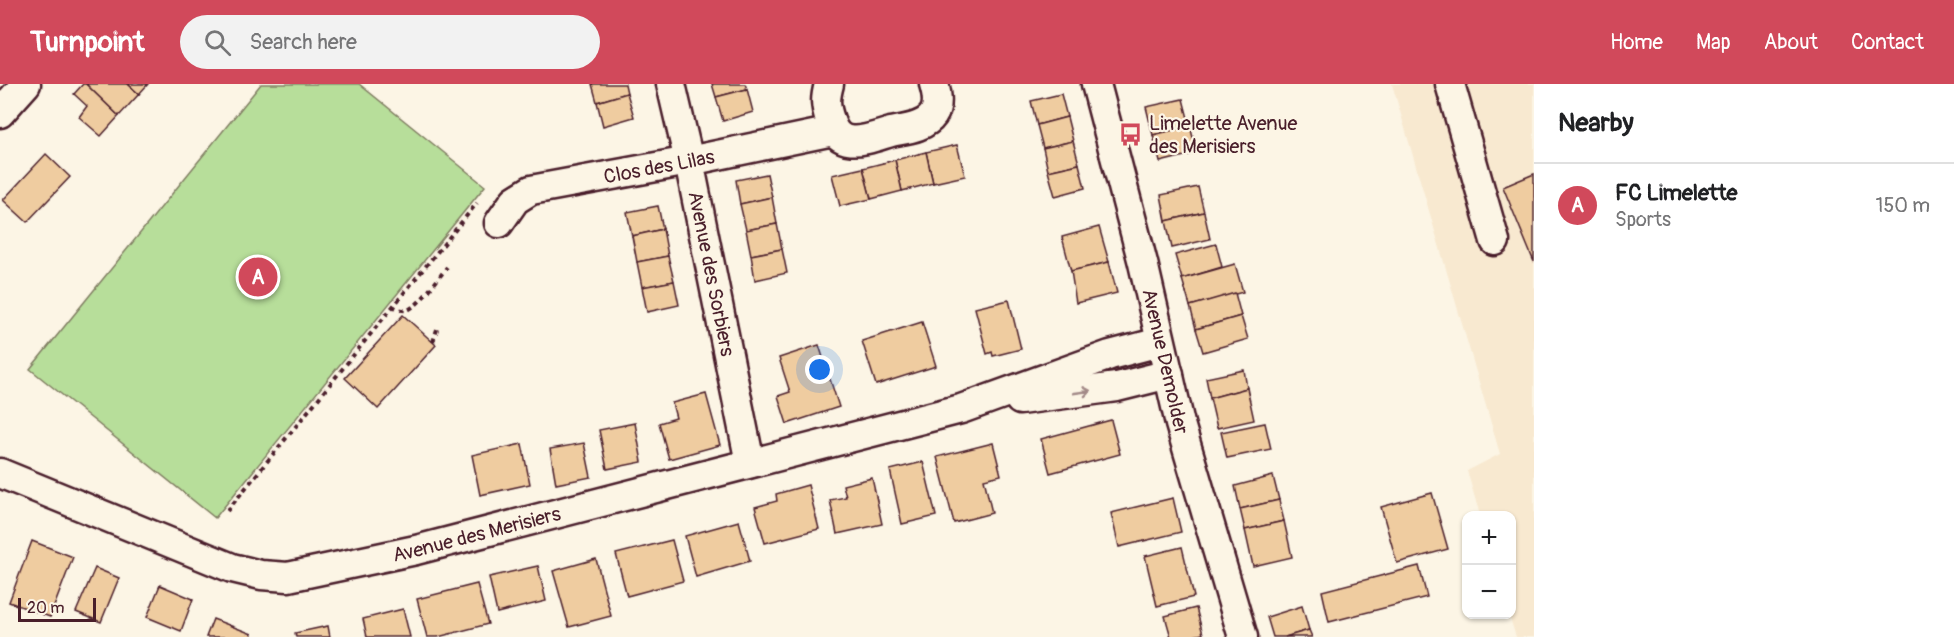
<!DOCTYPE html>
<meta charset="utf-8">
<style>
body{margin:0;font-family:Pangolin,sans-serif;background:#f2f2f2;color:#202124}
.controls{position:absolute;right:18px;bottom:18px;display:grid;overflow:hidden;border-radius:12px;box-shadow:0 2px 4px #0004}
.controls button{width:54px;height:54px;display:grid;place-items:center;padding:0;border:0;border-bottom:2px solid #e0e0e0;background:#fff;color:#202124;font:30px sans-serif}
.scale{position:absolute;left:18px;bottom:15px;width:78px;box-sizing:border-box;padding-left:6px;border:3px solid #4a1f2b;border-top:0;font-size:16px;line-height:21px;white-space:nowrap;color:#4a1f2b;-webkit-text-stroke:4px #fcf5e5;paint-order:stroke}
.you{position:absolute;left:820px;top:286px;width:21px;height:21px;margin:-15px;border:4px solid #fff;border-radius:50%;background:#1a73e8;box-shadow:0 0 0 9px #1a73e833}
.badge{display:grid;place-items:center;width:39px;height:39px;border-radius:50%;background:#d1495b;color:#fff;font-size:20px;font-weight:700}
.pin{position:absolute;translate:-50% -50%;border:3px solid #fff;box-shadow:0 2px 6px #0006}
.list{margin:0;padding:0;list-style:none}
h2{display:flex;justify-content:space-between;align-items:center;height:78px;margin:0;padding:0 24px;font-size:26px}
h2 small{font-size:20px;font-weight:400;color:#757577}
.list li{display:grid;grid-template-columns:39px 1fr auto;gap:18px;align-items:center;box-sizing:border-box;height:84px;padding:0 24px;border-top:2px solid #e0e0e0}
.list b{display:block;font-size:22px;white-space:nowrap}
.list p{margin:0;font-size:20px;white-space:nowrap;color:#757577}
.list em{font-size:20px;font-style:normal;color:#757577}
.icon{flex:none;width:33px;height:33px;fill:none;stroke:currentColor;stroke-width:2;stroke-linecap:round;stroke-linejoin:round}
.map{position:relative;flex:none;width:1534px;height:553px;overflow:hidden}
header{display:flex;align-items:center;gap:36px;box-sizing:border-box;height:84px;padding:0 30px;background:#d1495b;color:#fff}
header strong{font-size:28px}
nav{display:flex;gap:33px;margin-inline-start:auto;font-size:21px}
.search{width:420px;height:54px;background:#f2f2f2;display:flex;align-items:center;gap:15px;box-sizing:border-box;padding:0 21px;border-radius:33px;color:#757577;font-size:22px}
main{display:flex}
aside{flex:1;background:#fff}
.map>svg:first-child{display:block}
.built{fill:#f8e9d0}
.green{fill:#b7de9a;stroke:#807e62;stroke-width:1.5}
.building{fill:#efcca0;stroke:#4a1f2b;stroke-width:1.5}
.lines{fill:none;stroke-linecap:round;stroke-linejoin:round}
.minor-casing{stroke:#4a1f2b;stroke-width:33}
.path{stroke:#4a1f2b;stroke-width:4;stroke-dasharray:4.5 4.5;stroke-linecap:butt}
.minor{stroke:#fcf5e5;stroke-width:28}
.oneway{stroke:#a38a88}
.labels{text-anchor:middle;stroke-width:4.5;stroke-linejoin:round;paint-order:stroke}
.poi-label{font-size:20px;fill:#4a1f2b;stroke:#fcf5e5;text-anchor:start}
.street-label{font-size:20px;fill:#4a1f2b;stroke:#fcf5e5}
</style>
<header>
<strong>Turnpoint</strong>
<div class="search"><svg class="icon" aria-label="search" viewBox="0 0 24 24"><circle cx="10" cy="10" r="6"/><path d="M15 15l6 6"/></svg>Search here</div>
<nav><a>Home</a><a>Map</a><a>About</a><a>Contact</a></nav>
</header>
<main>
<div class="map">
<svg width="1534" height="553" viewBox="0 0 1534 553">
<rect width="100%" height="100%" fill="#fcf5e5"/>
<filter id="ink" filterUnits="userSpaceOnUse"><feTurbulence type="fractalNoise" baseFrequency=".0167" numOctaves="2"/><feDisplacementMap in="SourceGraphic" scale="12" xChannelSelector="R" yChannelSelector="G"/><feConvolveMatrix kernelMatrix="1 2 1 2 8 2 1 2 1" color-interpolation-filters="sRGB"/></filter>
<g filter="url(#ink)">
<!-- built -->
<polygon class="built" points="1392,0 1534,0 1534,553 1516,553 1509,531 1512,530 1512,432 1480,431 1467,387 1500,370"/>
<!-- green -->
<polygon class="green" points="261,0 359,0 485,102 215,434 30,285"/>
<!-- building -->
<g class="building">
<polygon points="83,0 86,0 119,32 101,52 79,33 87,22 74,10"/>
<polygon points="86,0 128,0 139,10 119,32"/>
<polygon points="128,0 148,0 139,10"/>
<polygon points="592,0 625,0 627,9 597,18"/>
<polygon points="712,0 745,0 747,5 716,13"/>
<polygon points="747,5 753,28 723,37 716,13"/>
<polygon points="627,9 634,33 603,42 597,18"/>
<polygon points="1061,10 1067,33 1037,41 1031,17"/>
<polygon points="1183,15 1190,42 1153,51 1146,23"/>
<polygon points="1067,33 1073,57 1043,64 1037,41"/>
<polygon points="1190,42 1197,69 1160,78 1153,51"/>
<polygon points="1073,57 1079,80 1048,87 1043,64"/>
<polygon points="957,61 965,92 933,99 926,68"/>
<polygon points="926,68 933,99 902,107 895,76"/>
<polygon points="46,70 70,93 27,138 3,116"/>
<polygon points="895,76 902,107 871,115 863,84"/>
<polygon points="1079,80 1085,104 1055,112 1048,87"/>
<polygon points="863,84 871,115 840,122 832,91"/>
<polygon points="767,90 772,113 740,120 736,96"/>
<polygon points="1534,90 1534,178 1503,103"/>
<polygon points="1198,103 1204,128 1166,137 1161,111"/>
<polygon points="772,113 777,140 746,146 740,120"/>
<polygon points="658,122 663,145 632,152 627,128"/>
<polygon points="1204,128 1210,155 1172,164 1166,137"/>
<polygon points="777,140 782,165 751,171 746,146"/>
<polygon points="1099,143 1109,178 1071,187 1062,153"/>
<polygon points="663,145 668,172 637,178 632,152"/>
<polygon points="1216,160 1222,183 1182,195 1175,171"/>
<polygon points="782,165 787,189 755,196 751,171"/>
<polygon points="668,172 674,197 642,203 637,178"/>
<polygon points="1109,178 1117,209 1076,219 1071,187"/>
<polygon points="1235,180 1243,208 1190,222 1182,195"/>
<polygon points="674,197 679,221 647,228 642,203"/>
<polygon points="1235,209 1241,232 1196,245 1190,222"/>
<polygon points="1009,216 1021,265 993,272 992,268 987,270 975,224"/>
<polygon points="403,231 436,261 378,325 345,294"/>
<polygon points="1241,232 1248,255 1203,268 1196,245"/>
<polygon points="922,238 936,282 876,301 862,257"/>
<polygon points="819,261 839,323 787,340 778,312 790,308 779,274"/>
<polygon points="1244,286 1247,304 1210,314 1206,294"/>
<polygon points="1247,304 1254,336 1217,344 1210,314"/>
<polygon points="706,310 720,361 669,375 659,339 676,334 672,319"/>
<polygon points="1111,336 1120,370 1050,389 1041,355"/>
<polygon points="635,339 642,378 607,385 599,346"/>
<polygon points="1265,339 1271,365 1227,374 1221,348"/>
<polygon points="584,359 591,393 556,400 550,365"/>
<polygon points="993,359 1001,391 984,395 992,429 954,439 937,373"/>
<polygon points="522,360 530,400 480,411 472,371"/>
<polygon points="923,378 936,432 902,440 890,386"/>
<polygon points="1273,392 1279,416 1240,425 1235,402"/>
<polygon points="872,394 882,440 837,450 830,416 846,413 843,401"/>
<polygon points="808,401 819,445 765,459 755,423 777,417 776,410"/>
<polygon points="1432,409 1448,465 1397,479 1381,423"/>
<polygon points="1173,414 1181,448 1119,463 1111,429"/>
<polygon points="1279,416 1284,437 1245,446 1240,425"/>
<polygon points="739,437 750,477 696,493 685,452"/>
<polygon points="1284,437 1292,473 1253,482 1245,446"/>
<polygon points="672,456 683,497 627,512 616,470"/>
<polygon points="32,457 73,473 50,533 9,518"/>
<polygon points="1182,463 1194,513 1157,522 1145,472"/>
<polygon points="596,475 611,532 569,543 553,487"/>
<polygon points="538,482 546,517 497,529 489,493"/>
<polygon points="1419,482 1427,513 1329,538 1322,507"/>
<polygon points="95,484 119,494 101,538 76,528"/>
<polygon points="477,500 488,540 438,553 427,553 417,515"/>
<polygon points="160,501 193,515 181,547 147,533"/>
<polygon points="1302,522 1309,546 1285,553 1273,553 1267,533"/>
<polygon points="1196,524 1203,550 1188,553 1171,553 1165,532"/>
<polygon points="403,525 410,553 367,553 363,535"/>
<polygon points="213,535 252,550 251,553 206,553"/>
<polygon points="328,542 330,553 296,553 295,549"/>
<polygon points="1309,546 1312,553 1285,553"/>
</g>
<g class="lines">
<defs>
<g id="minor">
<path id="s1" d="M671 0 689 77 750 379"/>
<path d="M829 0C825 15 825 21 830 36 839 68 867 55 891 48 905 45 924 44 933 31 939 22 937 10 934 0"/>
<path id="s2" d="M1096 0 1143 179 1180 340 1243 553"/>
<polyline points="1450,0 1495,157"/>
<polyline points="0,29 26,0"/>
<path id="s3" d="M499 139 515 116 531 106 689 77 833 47"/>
<polyline points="1020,316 1117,303 1169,290"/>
<path id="s4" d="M0 389 232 484 261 491 288 493 416 466 961 325 1110 271 1160 258"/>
</g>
</defs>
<!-- minor casing -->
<use href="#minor" class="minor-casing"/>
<!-- path -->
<g class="path">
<path d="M392 222C397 224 401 227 407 226 419 223 439 193 447 183"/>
<polyline points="433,258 438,242"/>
<polyline points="227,427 477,119"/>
</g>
<!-- minor -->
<use href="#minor" class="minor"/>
</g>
<!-- one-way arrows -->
<defs><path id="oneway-shaft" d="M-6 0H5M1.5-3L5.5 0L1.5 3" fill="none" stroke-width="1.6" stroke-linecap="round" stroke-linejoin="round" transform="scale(1.5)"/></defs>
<use class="oneway" href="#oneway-shaft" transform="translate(1082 308) rotate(-8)"/>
</g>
<!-- icons -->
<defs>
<symbol id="bus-bare" viewBox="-9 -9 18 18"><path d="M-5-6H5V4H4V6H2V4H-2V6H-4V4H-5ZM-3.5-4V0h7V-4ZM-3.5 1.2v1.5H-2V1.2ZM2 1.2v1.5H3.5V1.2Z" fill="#d1495b" stroke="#fcf5e5" stroke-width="2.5" paint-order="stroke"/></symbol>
</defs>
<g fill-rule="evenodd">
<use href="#bus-bare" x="1114" y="34" width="33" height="33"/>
</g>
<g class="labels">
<!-- poi labels -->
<g class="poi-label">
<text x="1149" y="46">Limelette Avenue<tspan x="1149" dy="23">des Merisiers</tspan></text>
</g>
<!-- street labels -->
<g class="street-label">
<text dy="7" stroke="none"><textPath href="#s3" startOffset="177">Clos des Lilas</textPath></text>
<text dy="7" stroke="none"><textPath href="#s1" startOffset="194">Avenue des Sorbiers</textPath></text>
<text dy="7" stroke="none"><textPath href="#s2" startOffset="286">Avenue Demolder</textPath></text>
<text dy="7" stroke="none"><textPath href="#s4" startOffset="501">Avenue des Merisiers</textPath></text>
</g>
</g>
</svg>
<div class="controls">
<button>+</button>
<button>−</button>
</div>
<div class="scale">20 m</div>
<div class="you"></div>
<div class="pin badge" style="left:258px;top:193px">A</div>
</div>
<aside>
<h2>Nearby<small></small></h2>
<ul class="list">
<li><span class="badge">A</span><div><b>FC Limelette</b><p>Sports</p></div><em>150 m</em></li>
</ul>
</aside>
</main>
